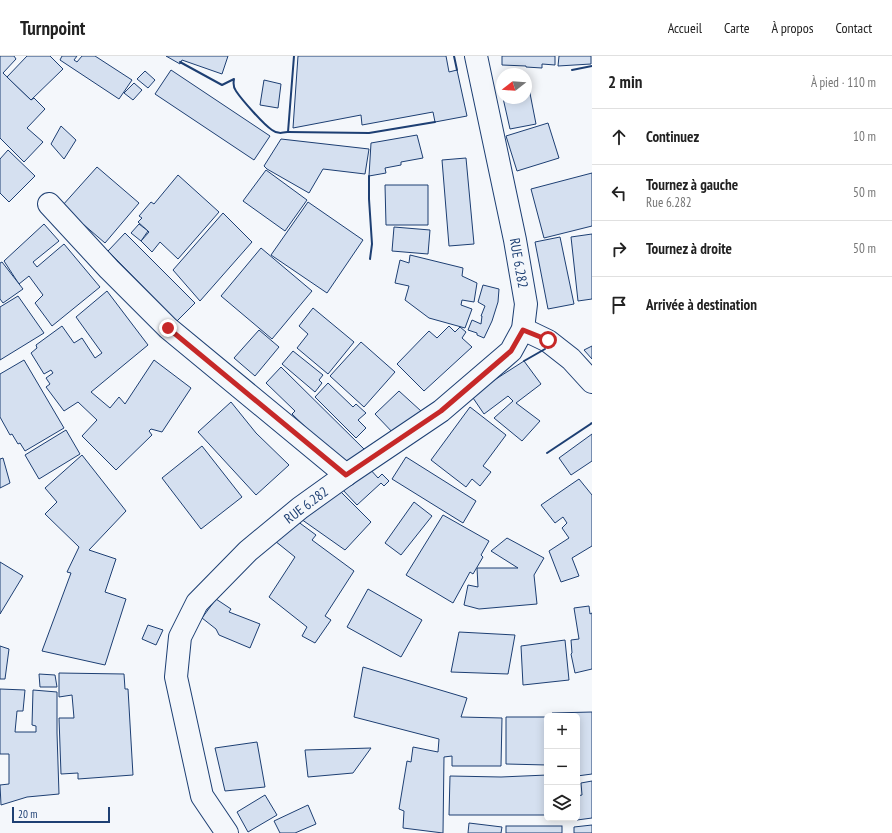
<!DOCTYPE html>
<html lang="fr">
<meta charset="utf-8">
<style>
body{margin:0;font-family:"PT Sans Narrow",sans-serif;background:#f2f2f2;color:#222}
.controls{position:absolute;right:12px;bottom:12px;display:grid;overflow:hidden;border-radius:6px;box-shadow:0 2px 10px #0003}
.controls button{width:36px;height:36px;display:grid;place-items:center;padding:0;border:0;border-bottom:1px solid #e0e0e0;background:#fff;color:#222;font:20px sans-serif}
.compass{position:absolute;left:496px;top:12px;width:36px;height:36px;border-radius:50%;background:#fff;box-shadow:0 2px 10px #0003;rotate:253deg}
.scale{position:absolute;left:12px;bottom:10px;width:98px;box-sizing:border-box;padding-left:4px;border:2px solid #1d3f73;border-top:0;font-size:11px;line-height:14px;white-space:nowrap;color:#1d3f73;-webkit-text-stroke:3px #f4f7fb;paint-order:stroke}
.stop{position:absolute;width:12px;height:12px;margin:-9px;border:3px solid #c62828;border-radius:50%;background:#fff}
.stop.end{background:#c62828;border-color:#fff;box-shadow:0 1px 4px #0008}
.list{margin:0;padding:0;list-style:none}
h2{display:flex;justify-content:space-between;align-items:center;height:52px;margin:0;padding:0 16px;font-size:17px}
h2 small{font-size:13px;font-weight:400;color:#767676}
.list li{display:grid;grid-template-columns:26px 1fr auto;gap:12px;align-items:center;box-sizing:border-box;height:56px;padding:0 16px;border-top:1px solid #e0e0e0}
.list b{display:block;font-size:15px;white-space:nowrap}
.list p{margin:0;font-size:13px;white-space:nowrap;color:#767676}
.list em{font-size:13px;font-style:normal;color:#767676}
.icon{flex:none;width:22px;height:22px;fill:none;stroke:currentColor;stroke-width:2;stroke-linecap:round;stroke-linejoin:round}
.map{position:relative;flex:none;width:592px;height:777px;overflow:hidden}
header{display:flex;align-items:center;gap:24px;box-sizing:border-box;height:56px;padding:0 20px;background:#fff;border-bottom:1px solid #e0e0e0}
header strong{font-size:19px}
nav{display:flex;gap:22px;margin-inline-start:auto;font-size:14px}
main{display:flex}
aside{flex:1;background:#fff}
.map>svg:first-child{display:block}
.building{fill:#d5e0f0;stroke:#1d3f73}
.lines{fill:none;stroke-linecap:round;stroke-linejoin:round}
.minor-casing{stroke:#1d3f73;stroke-width:24}
.minor{stroke:#f4f7fb;stroke-width:22}
.wall{stroke:#1d3f73;stroke-width:2}
.route{stroke:#c62828;stroke-width:5}
.labels{text-anchor:middle;stroke-width:3;stroke-linejoin:round;paint-order:stroke}
.street-label{font-size:14px;fill:#1d3f73;stroke:#f4f7fb}
</style>
<header>
<strong>Turnpoint</strong>
<nav><a>Accueil</a><a>Carte</a><a>À propos</a><a>Contact</a></nav>
</header>
<main>
<div class="map">
<svg width="592" height="777" viewBox="0 0 592 777">
<rect width="100%" height="100%" fill="#f4f7fb"/>
<!-- building -->
<g class="building">
<polygon points="0,0 14,0 16,3 3,17 31,44 34,42 45,53 27,72 43,86 24,106 0,82"/>
<polygon points="27,0 50,0 63,13 31,44 7,21"/>
<polygon points="62,0 77,0 74,4 77,6 82,0 95,0 132,24 119,43 60,4"/>
<polygon points="166,0 228,0 222,18 182,4 180,8"/>
<polygon points="298,0 446,0 449,16 457,14 467,60 435,66 433,56 362,69 361,59 293,72"/>
<polygon points="502,0 555,0 555,9 542,8 542,12 526,11 526,10 502,9"/>
<polygon points="559,0 591,0 591,8 558,10"/>
<polygon points="171,14 270,80 254,104 155,38"/>
<polygon points="145,15 155,24 148,32 137,23"/>
<polygon points="526,22 527,22 536,68 510,73 503,42 526,42"/>
<polygon points="264,24 281,28 278,52 260,49"/>
<polygon points="134,27 142,34 133,44 124,37"/>
<polygon points="548,67 559,102 517,115 506,80"/>
<polygon points="61,70 76,84 64,103 51,88"/>
<polygon points="417,79 423,102 401,106 401,109 385,112 386,117 369,120 371,87"/>
<polygon points="281,83 369,93 365,118 323,113 309,137 267,113 264,110"/>
<polygon points="8,94 35,120 9,146 0,137 0,103"/>
<polygon points="466,102 474,188 449,190 442,104"/>
<polygon points="97,111 139,147 105,187 62,150"/>
<polygon points="266,114 307,144 285,175 243,145"/>
<polygon points="592,117 592,170 544,182 531,133"/>
<polygon points="178,119 219,156 178,203 160,186 152,196 141,185 149,176 138,166 142,162 139,160 151,146 154,148"/>
<polygon points="385,129 428,129 428,169 386,169"/>
<polygon points="308,146 363,184 327,237 271,199"/>
<polygon points="223,157 252,186 200,245 173,214"/>
<polygon points="44,168 59,185 33,206 37,211 64,188 100,231 52,270 35,247 43,239 29,220 19,228 4,205"/>
<polygon points="139,168 148,175 141,185 131,177"/>
<polygon points="394,171 430,174 428,198 392,195"/>
<polygon points="125,177 195,247 177,265 108,195"/>
<polygon points="592,178 592,243 578,245 571,181"/>
<polygon points="560,181 574,248 548,253 535,186"/>
<polygon points="261,192 312,235 272,283 221,240"/>
<polygon points="410,199 463,212 462,220 477,227 474,246 462,244 461,249 472,253 465,272 429,262 405,244 409,230 395,227 400,204 409,207"/>
<polygon points="2,206 23,233 3,247 0,243 0,207"/>
<polygon points="483,229 499,233 498,246 492,265 484,282 477,279 477,277 468,274 472,264 481,268 482,260 481,260 485,250 478,246"/>
<polygon points="107,235 148,289 91,336 110,352 119,341 125,348 154,304 191,332 162,376 151,373 149,375 152,379 116,414 82,380 97,364 78,346 64,355 46,331 50,328 46,322 53,317 51,314 44,318 31,297 37,292 36,289 62,270 74,287 82,282 95,302 102,297 76,261"/>
<polygon points="18,240 44,277 0,304 0,251"/>
<polygon points="313,252 354,286 328,318 297,292 308,278 299,270"/>
<polygon points="449,270 455,276 460,271 466,276 462,282 472,291 424,335 397,308 429,275 437,282"/>
<polygon points="259,274 279,291 255,320 234,302"/>
<polygon points="361,286 395,316 364,351 330,320"/>
<polygon points="592,290 592,303 584,294"/>
<polygon points="293,295 323,319 319,324 322,327 315,336 282,308"/>
<polygon points="24,304 64,372 25,395 20,387 18,388 12,378 10,379 0,361 0,318"/>
<polygon points="524,305 541,328 516,347 540,365 522,385 494,362 513,345 508,340 484,358 471,339"/>
<polygon points="281,311 366,395 349,413 292,358 295,355 266,327"/>
<polygon points="328,327 353,351 356,348 366,357 358,364 366,372 356,382 315,341"/>
<polygon points="399,335 421,355 396,380 375,358"/>
<polygon points="231,346 256,377 289,409 256,439 198,376"/>
<polygon points="470,351 506,379 483,410 491,416 480,430 472,423 466,431 431,404"/>
<polygon points="66,374 80,398 39,423 25,399"/>
<polygon points="592,378 592,405 571,419 559,402"/>
<polygon points="202,390 242,441 201,473 162,422"/>
<polygon points="82,399 126,455 89,494 116,503 105,536 126,543 105,609 42,595 71,517 67,516 79,491 45,458 57,446 45,432"/>
<polygon points="406,401 476,445 463,467 392,423"/>
<polygon points="3,402 10,427 0,432 0,403"/>
<polygon points="369,412 378,422 382,418 389,425 384,430 381,427 357,449 342,433"/>
<polygon points="579,423 592,439 592,490 572,502 579,520 561,526 549,495 569,482 562,472 567,467 563,461 555,467 541,449"/>
<polygon points="338,433 371,466 345,494 301,463"/>
<polygon points="414,446 432,460 401,499 385,487"/>
<polygon points="443,459 489,485 481,499 483,501 473,518 470,516 453,547 406,519"/>
<polygon points="293,462 316,479 312,484 354,515 325,560 331,564 315,587 302,580 307,571 269,541 295,501 275,485"/>
<polygon points="507,482 544,502 534,519 537,548 479,553 464,549 468,529 478,531 477,512 518,512 491,495"/>
<polygon points="0,506 23,520 0,558"/>
<polygon points="368,533 422,564 401,601 347,571"/>
<polygon points="216,543 231,553 229,556 260,568 250,592 219,579 216,573 202,562"/>
<polygon points="589,550 590,558 592,557 592,613 575,617 571,598 572,597 571,584 579,583 574,552"/>
<polygon points="148,569 163,574 156,589 142,583"/>
<polygon points="459,576 515,579 508,618 451,616"/>
<polygon points="565,584 569,624 523,629 521,590"/>
<polygon points="0,590 9,593 5,623 0,623"/>
<polygon points="363,611 467,642 461,661 502,662 501,710 452,710 452,700 444,701 443,777 403,772 404,755 399,753 407,705 411,706 413,691 438,696 439,683 354,661"/>
<polygon points="59,617 124,618 125,633 128,633 133,719 78,723 78,717 61,718 59,662 74,662 72,639 59,641"/>
<polygon points="39,618 55,619 57,631 40,631"/>
<polygon points="0,633 25,634 23,655 17,655 15,676 36,676 36,670 32,669 33,634 57,636 57,677 59,738 27,741 1,749 0,729 9,728 9,698 0,698"/>
<polygon points="592,656 592,718 577,720 577,660 552,660 552,657"/>
<polygon points="506,661 547,661 547,709 506,708"/>
<polygon points="257,686 265,731 225,735 215,692"/>
<polygon points="371,692 353,717 308,721 305,694"/>
<polygon points="547,719 547,759 449,759 450,720 501,721"/>
<polygon points="592,725 592,762 577,764 577,740 582,739 581,727"/>
<polygon points="265,739 277,759 248,776 237,756"/>
<polygon points="308,749 316,768 295,777 280,777 274,765"/>
<polygon points="469,767 502,771 501,777 468,777"/>
<polygon points="592,769 592,777 574,777 574,771"/>
<rect x="506" y="770" width="56" height="7"/>
</g>
<g class="lines">
<defs>
<g id="minor">
<polyline points="49,148 109,213 168,272 346,419"/>
<polyline points="523,273 548,285 571,303 592,326"/>
<polyline points="227,777 202,740 176,621 180,581 197,547 248,495 300,452 346,419 441,355 511,295 523,273 526,248 515,184 476,0"/>
</g>
</defs>
<!-- minor casing -->
<use href="#minor" class="minor-casing"/>
<!-- minor -->
<use href="#minor" class="minor"/>
<!-- wall -->
<g class="wall">
<polyline points="454,0 457,14"/>
<path d="M180 6 222 29 234 23C233 28 233 31 236 35 242 44 264 69 272 74 277 78 282 77 288 76L369 77 435 66"/>
<polyline points="572,14 592,10"/>
<polyline points="288,76 294,0"/>
<polyline points="369,120 369,143 372,188 370,203"/>
<polyline points="524,305 545,293"/>
<polyline points="547,397 592,367"/>
</g>
</g>
<g class="lines">
<!-- route -->
<polyline class="route" points="168,272 346,419 441,355 511,295 523,274 548,284"/>
</g>
<g class="labels">
<!-- street labels -->
<g class="street-label">
<text transform="translate(519 207) rotate(80)" y="5">RUE 6.282</text>
<text transform="translate(306 449) rotate(-37)" y="5">RUE 6.282</text>
</g>
</g>
</svg>
<div class="controls">
<button>+</button>
<button>−</button>
<button><svg class="icon" aria-label="layers" viewBox="0 0 24 24"><path d="M12 4l9 5-9 5-9-5zM3 14l9 5 9-5"/></svg></button>
</div>
<svg class="compass" viewBox="-18 -18 36 36"><path d="M0-13l5 13h-10z" fill="#e53935"/><path d="M0 13l5-13h-10z" fill="#767676"/></svg>
<div class="scale">20 m</div>
<div class="stop" style="left:548px;top:284px"></div>
<div class="stop end" style="left:168px;top:272px"></div>
</div>
<aside>
<h2>2 min<small>À pied · 110 m</small></h2>
<ul class="list">
<li><svg class="icon" aria-label="ahead" viewBox="0 0 24 24"><path d="M12 20V5M6 11l6-6 6 6"/></svg><div><b>Continuez</b></div><em>10 m</em></li>
<li><svg class="icon" aria-label="left" viewBox="0 0 24 24"><path d="M17 20v-9H6M10 6l-5 5 5 5"/></svg><div><b>Tournez à gauche</b><p>Rue 6.282</p></div><em>50 m</em></li>
<li><svg class="icon" aria-label="right" viewBox="0 0 24 24"><path d="M7 20v-9h11M14 6l5 5-5 5"/></svg><div><b>Tournez à droite</b></div><em>50 m</em></li>
<li><svg class="icon" aria-label="arrive" viewBox="0 0 24 24"><path d="M6 21V4h12l-3 4 3 4H6"/></svg><div><b>Arrivée à destination</b></div></li>
</ul>
</aside>
</main>
